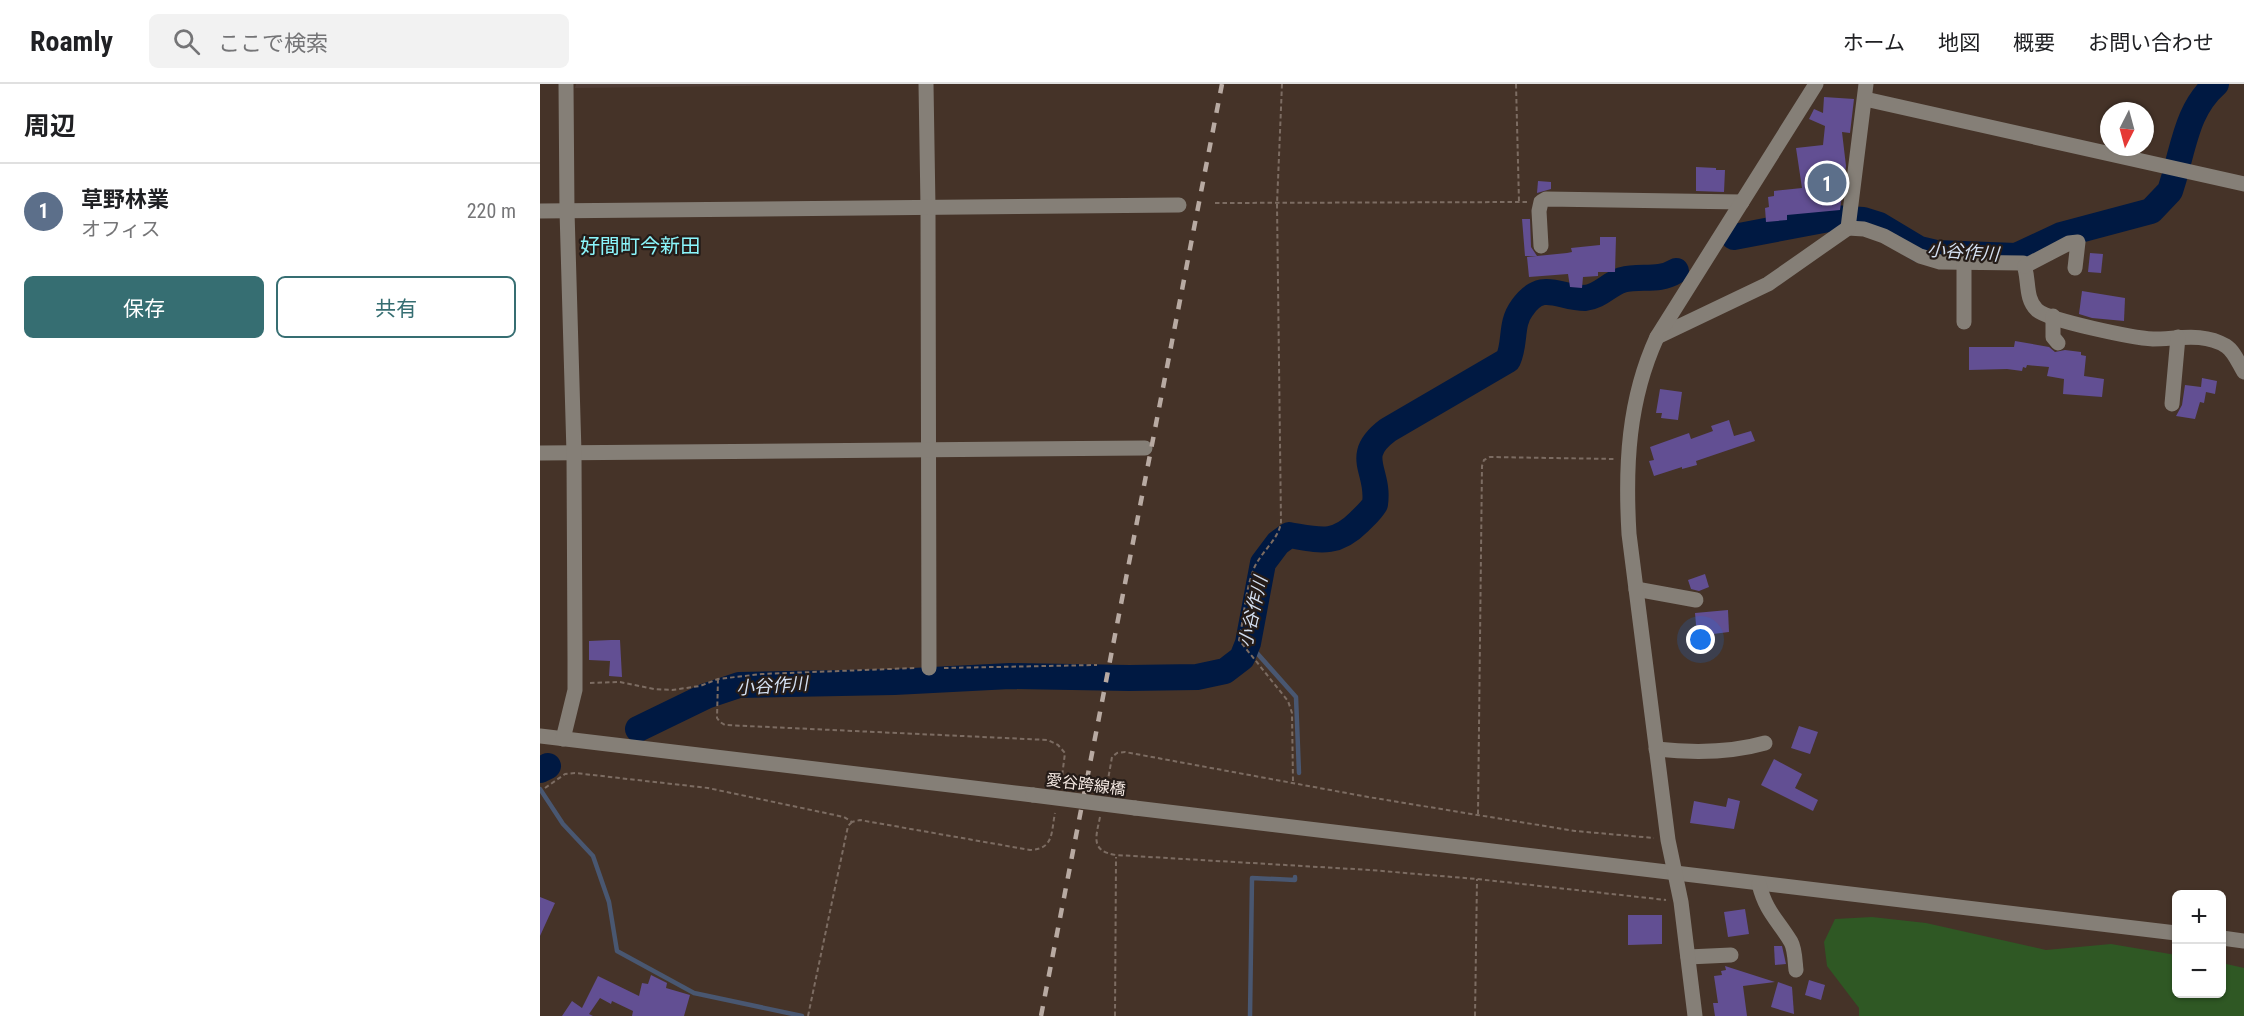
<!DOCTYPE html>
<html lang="ja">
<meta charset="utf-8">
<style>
body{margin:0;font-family:"Roboto Condensed","Noto Sans JP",sans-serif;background:#f2f2f2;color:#202124}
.controls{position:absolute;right:18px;bottom:18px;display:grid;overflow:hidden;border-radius:9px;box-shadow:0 2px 4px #0004}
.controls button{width:54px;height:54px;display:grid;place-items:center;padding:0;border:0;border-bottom:2px solid #e0e0e0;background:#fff;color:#202124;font:30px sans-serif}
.compass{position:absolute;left:1560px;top:18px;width:54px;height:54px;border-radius:50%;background:#fff;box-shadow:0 2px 4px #0004;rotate:186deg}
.you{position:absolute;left:1161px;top:556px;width:21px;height:21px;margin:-15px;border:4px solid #fff;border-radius:50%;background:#1a73e8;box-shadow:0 0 0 9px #1a73e833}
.badge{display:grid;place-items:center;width:39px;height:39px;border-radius:50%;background:#366e72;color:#fff;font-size:20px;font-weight:700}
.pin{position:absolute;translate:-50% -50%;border:3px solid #fff;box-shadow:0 2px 6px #0006}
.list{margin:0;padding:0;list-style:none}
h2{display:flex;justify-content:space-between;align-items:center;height:78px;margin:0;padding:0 24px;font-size:26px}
h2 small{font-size:20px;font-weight:400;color:#757577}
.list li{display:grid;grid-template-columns:39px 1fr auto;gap:18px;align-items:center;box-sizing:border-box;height:96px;padding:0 24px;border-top:2px solid #e0e0e0}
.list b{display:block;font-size:22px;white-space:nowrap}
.list p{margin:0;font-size:20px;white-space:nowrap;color:#757577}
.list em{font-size:20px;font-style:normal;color:#757577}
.actions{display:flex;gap:12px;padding:18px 24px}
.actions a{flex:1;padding:14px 0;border:2px solid #366e72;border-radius:9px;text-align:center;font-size:21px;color:#366e72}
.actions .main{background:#366e72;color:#fff}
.icon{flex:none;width:33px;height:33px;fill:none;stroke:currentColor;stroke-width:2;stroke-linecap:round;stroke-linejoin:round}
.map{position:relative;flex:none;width:1704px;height:932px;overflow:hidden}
header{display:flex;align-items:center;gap:36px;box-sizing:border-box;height:84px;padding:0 30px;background:#fff;border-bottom:2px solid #e0e0e0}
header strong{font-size:28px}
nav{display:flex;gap:33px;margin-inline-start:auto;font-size:21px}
.search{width:420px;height:54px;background:#f2f2f2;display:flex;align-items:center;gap:15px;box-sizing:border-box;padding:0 21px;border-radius:9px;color:#757577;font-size:22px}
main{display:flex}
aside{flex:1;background:#fff}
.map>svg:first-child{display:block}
.education{fill:#503d36}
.green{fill:#2f5824}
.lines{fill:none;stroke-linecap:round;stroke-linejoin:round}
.stream{stroke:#495771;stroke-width:4.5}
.river{stroke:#001942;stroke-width:26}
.building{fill:#624f93}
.path{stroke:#7c6c62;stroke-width:2;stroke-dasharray:4.5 3;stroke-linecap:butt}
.minor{stroke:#857f77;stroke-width:15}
.rail{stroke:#b8aaa2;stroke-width:4.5;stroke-dasharray:10 10;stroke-linecap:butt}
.minor-bridge{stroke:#857f77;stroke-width:15}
.labels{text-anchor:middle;stroke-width:4.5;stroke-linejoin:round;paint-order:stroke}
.street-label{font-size:16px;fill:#f3e7e0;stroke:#251c18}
.water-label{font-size:18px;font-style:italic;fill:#d3dff1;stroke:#251c18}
.quarter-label{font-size:20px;fill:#8bf6fc;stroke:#251c18}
</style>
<header>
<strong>Roamly</strong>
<div class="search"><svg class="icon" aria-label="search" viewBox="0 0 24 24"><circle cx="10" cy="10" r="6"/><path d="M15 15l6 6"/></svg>ここで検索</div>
<nav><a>ホーム</a><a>地図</a><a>概要</a><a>お問い合わせ</a></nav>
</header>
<main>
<aside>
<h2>周辺<small></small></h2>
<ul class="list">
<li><span class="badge" style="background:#5c6f8a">1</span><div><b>草野林業</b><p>オフィス</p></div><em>220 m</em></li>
</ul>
<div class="actions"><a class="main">保存</a><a>共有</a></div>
</aside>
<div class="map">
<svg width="1704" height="932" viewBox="0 0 1704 932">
<rect width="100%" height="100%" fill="#453328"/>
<!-- education -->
<polygon class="education" points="36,0 382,0 35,4"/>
<!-- green -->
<polygon class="green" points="1332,833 1386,839 1506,866 1571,860 1636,871 1636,910 1682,910 1682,879 1704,884 1704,932 1319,932 1319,924 1287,882 1284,858 1295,835"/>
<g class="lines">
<!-- stream -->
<g class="stream">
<polyline points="708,559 756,613 759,689"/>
<polyline points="0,705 23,740 53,772 69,818 77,867 154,909 262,932"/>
<polyline points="710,932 712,794 755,796 755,793"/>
</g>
<!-- river -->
<g class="river">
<path d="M1638 79C1646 49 1652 21 1676 0"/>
<polyline points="1194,153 1294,134 1323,136 1339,141 1379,165 1396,169 1476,172 1521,151 1611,127 1630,107 1634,94"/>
<path d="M98 645 166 612 199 601 354 598 470 592 589 594 657 593 685 587 702 574 708 559 723 479 738 459 749 451C779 456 795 462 819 438 825 432 831 427 835 420 840 386 812 373 848 346L968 276C976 258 970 240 982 224 1002 195 1019 214 1045 214 1059 213 1069 200 1082 196 1101 191 1118 198 1136 187"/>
<polyline points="0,686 8,682"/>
</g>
</g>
<!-- building -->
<g class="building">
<polygon points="1284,13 1314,15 1310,49 1302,48 1306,82 1300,126 1247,131 1247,136 1226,138 1225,124 1229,123 1228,113 1234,112 1234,107 1262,104 1256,64 1283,61 1285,42 1269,35 1274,25 1283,29"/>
<polygon points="1156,83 1176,84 1176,86 1185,86 1184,108 1156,107"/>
<polygon points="998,97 1011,98 1011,105 997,109"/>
<polygon points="982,135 990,135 991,163 997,172 985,172"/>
<polygon points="1060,153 1076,153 1075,188 1058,188 1058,192 1043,193 1042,204 1030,203 1028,190 989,193 987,173 1027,169 1032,168 1031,164 1060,161"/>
<polygon points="1550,169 1563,170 1561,189 1548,188"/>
<polygon points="1542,207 1585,214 1584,237 1552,234 1539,230"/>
<polygon points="1475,257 1509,263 1515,268 1525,266 1541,268 1541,271 1546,272 1544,292 1564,295 1562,313 1523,310 1524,295 1507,292 1509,283 1487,281 1486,284 1483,283 1482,287 1467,285 1429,286 1429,263 1474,263"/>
<polygon points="1662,294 1677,297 1675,310 1666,308 1664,319 1660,318 1655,335 1636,332 1642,321 1645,301 1661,303"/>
<polygon points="1120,305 1142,308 1138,336 1121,334 1122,329 1116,329"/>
<polygon points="1189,336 1194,352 1211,347 1215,357 1156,377 1157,381 1142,385 1142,383 1114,392 1109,377 1114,376 1110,363 1149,349 1151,355 1173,347 1171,342"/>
<polygon points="1165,490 1169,503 1159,507 1151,505 1148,496"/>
<polygon points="1188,526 1189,548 1157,552 1155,529"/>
<polygon points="71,556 80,556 82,593 69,592 70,577 49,576 49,557"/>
<polygon points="1259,642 1278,648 1270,670 1251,664"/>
<polygon points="1234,675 1262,690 1255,704 1278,716 1273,727 1221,701"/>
<polygon points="1188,714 1200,717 1194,745 1150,739 1154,717 1186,723"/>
<polygon points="0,813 15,819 0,852"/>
<polygon points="1205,825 1209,850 1188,853 1184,828"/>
<polygon points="1088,831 1122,831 1122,860 1088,861"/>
<polygon points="1234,862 1242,862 1246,880 1235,881"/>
<polygon points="1185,882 1235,898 1203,902 1207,932 1175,932 1173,919 1178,919 1174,892 1182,891 1181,887 1186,886"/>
<polygon points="111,891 127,899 126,904 150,911 144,932 92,932 93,927 72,917 71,920 60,914 49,930 53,932 22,932 32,917 42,924 58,892 99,912 102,899 108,900"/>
<polygon points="1269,896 1285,901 1281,916 1265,911"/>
<polygon points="1238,898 1252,903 1254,930 1231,923"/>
</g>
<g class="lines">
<!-- path -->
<g class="path">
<path d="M742 0 737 120 741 438C739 456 719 469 713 487 705 508 704 534 699 556L748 617 752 629 753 698"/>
<polyline points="976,0 979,118"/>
<polyline points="675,119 987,118"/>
<polyline points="404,584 557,581"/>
<polyline points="178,595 177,634 180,638 185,641 508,656 518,661 525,669 521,700"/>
<polyline points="50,599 80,598 114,605 132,606 160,602 178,595 222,590 375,584"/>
<path d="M5 704 25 690 35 689 168 704 304 733 312 738 320 736 490 766C514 765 511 749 515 729"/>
<polyline points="566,707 572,673 577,669 585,668 828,713 1035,747 1114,754"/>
<polyline points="938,730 942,382 944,376 950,373 1075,375"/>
<path d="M560 733C556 753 550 767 576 771L830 786 937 795 1126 816"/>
<polyline points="268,932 308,742 312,738"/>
<polyline points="575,932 576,773"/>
<polyline points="935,932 937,795"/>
</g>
<!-- minor -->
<g class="minor">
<polyline points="386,0 388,123 389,584"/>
<polyline points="1325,15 1704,100"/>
<polyline points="0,127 639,121"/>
<path d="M1308 144 1324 145 1344 152 1380 172 1400 178 1483 179C1490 193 1484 214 1497 226 1510 237 1594 254 1613 255 1638 255 1663 248 1686 262 1694 267 1699 280 1704 288"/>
<polyline points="1001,162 999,127 1001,118 1006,115 1202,118"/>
<polyline points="1424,178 1424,238"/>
<polyline points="1485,182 1529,159 1538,158 1535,184"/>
<polyline points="1513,232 1513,253 1518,259"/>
<polyline points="1117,253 1228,200 1308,144 1326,0"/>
<polyline points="1632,320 1638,253"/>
<polyline points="0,369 605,364"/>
<polyline points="1096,505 1156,516"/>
<polyline points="0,652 493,711"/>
<polyline points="23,655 35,606 35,576 34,369 27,127 26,0"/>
<path d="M1116 665C1153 669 1190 669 1225 659"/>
<polyline points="595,724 1636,849"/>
<path d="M1219 800C1226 828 1237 835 1251 858 1255 865 1255 878 1256 886"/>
<polyline points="1682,854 1704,857"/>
<polyline points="1148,873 1191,871"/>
<path d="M1155 932 1141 818 1128 756 1089 450C1085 382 1088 316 1117 253L1276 0"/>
</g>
<!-- rail -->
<polyline class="rail" points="501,932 682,0"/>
<!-- minor-bridge -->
<polyline class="minor-bridge" points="493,711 595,724"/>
</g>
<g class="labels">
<!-- street labels -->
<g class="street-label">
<text transform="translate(546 700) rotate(7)" y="6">愛谷跨線橋</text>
</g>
<!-- water labels -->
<g class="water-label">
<text transform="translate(1423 168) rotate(4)" y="6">小谷作川</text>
<text transform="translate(713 528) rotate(-77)" y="6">小谷作川</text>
<text transform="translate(232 602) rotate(-4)" y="6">小谷作川</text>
</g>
<!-- quarter labels -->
<g class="quarter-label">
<text x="100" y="169">好間町今新田</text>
</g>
</g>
</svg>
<div class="controls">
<button>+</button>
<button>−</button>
</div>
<svg class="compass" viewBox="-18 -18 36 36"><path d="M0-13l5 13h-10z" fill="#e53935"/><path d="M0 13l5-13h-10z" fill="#757577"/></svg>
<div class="you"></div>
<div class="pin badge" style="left:1287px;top:99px;background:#5c6f8a">1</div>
</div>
</main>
